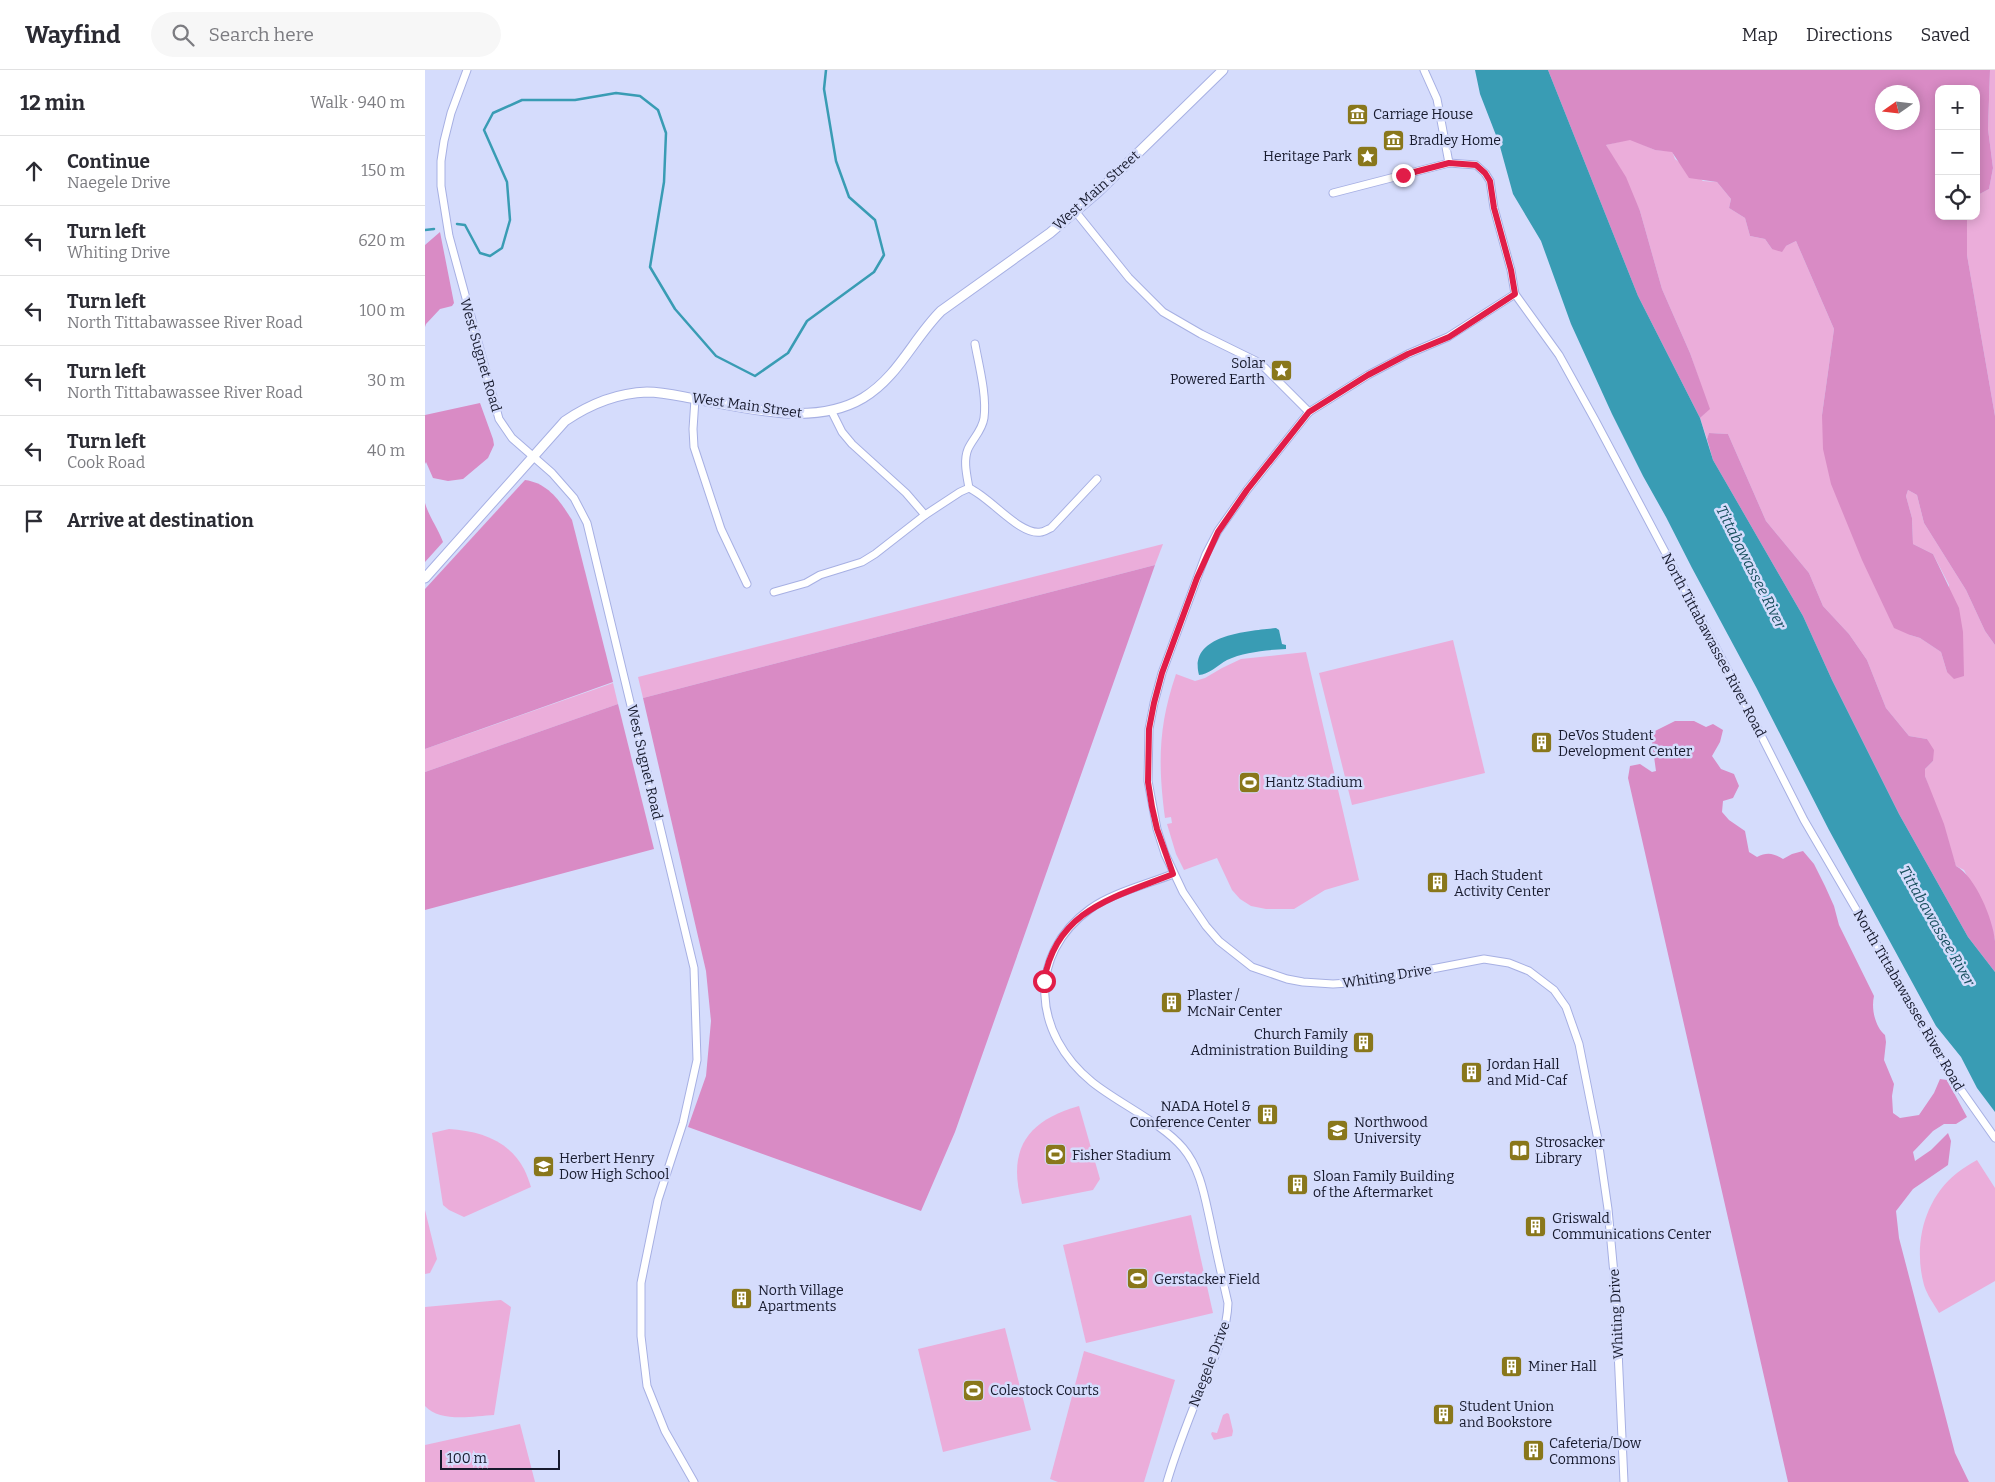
<!DOCTYPE html>
<meta charset="utf-8">
<style>
body{margin:0;font-family:Bitter,serif;background:#f7f7f7;color:#2b2b33}
.controls{position:absolute;right:15px;top:15px;display:grid;overflow:hidden;border-radius:10px;box-shadow:0 2px 12px #0003}
.controls button{width:45px;height:45px;display:grid;place-items:center;padding:0;border:0;border-bottom:1px solid #e1e1e2;background:#fff;color:#2b2b33;font:25px sans-serif}
.compass{position:absolute;left:1450px;top:15px;width:45px;height:45px;border-radius:50%;background:#fff;box-shadow:0 2px 12px #0003;rotate:256deg}
.scale{position:absolute;left:15px;bottom:12px;width:120px;box-sizing:border-box;padding-left:5px;border:2px solid #171a2d;border-top:0;font-size:14px;line-height:18px;white-space:nowrap;color:#171a2d;-webkit-text-stroke:4px #d5dcfc;paint-order:stroke}
.stop{position:absolute;width:15px;height:15px;margin:-11px;border:4px solid #e11d48;border-radius:50%;background:#fff}
.stop.end{background:#e11d48;border-color:#fff;box-shadow:0 1px 5px #0008}
.list{margin:0;padding:0;list-style:none}
h2{display:flex;justify-content:space-between;align-items:center;height:65px;margin:0;padding:0 20px;font-size:21px}
h2 small{font-size:16px;font-weight:400;color:#7c7c81}
.list li{display:grid;grid-template-columns:32px 1fr auto;gap:15px;align-items:center;box-sizing:border-box;height:70px;padding:0 20px;border-top:1px solid #e1e1e2}
.list b{display:block;font-size:19px;white-space:nowrap}
.list p{margin:0;font-size:16px;white-space:nowrap;color:#7c7c81}
.list em{font-size:16px;font-style:normal;color:#7c7c81}
.icon{flex:none;width:28px;height:28px;fill:none;stroke:currentColor;stroke-width:2;stroke-linecap:round;stroke-linejoin:round}
.map{position:relative;flex:none;width:1570px;height:1412px;overflow:hidden}
header{display:flex;align-items:center;gap:30px;box-sizing:border-box;height:70px;padding:0 25px;background:#fff;border-bottom:1px solid #e1e1e2}
header strong{font-size:24px}
nav{display:flex;gap:28px;margin-inline-start:auto;font-size:18px}
.search{width:350px;height:45px;background:#f7f7f7;display:flex;align-items:center;gap:12px;box-sizing:border-box;padding:0 18px;border-radius:28px;color:#7c7c81;font-size:19px}
main{display:flex}
aside{flex:1;background:#fff}
.map>svg:first-child{display:block}
.green{fill:#ebadda}
.forest{fill:#d98bc5;fill-rule:evenodd}
.water{fill:#399cb4}
.lines{fill:none;stroke-linecap:round;stroke-linejoin:round}
.stream{stroke:#399cb4;stroke-width:2.5}
.minor-casing{stroke:#a7b0e3;stroke-width:9}
.tertiary-casing{stroke:#a7b0e3;stroke-width:11}
.minor{stroke:#fff;stroke-width:7}
.tertiary{stroke:#fff;stroke-width:9}
.route{stroke:#e11d48;stroke-width:6}
.labels{text-anchor:middle;stroke-width:5;stroke-linejoin:round;paint-order:stroke}
.poi-label{font-size:14px;fill:#171a2d;stroke:#d5dcfc;text-anchor:start}
.street-label{font-size:14px;fill:#171a2d;stroke:#d5dcfc}
.water-label{font-size:15px;font-style:italic;fill:#184f5d;stroke:#d5dcfc}
</style>
<header>
<strong>Wayfind</strong>
<div class="search"><svg class="icon" aria-label="search" viewBox="0 0 24 24"><circle cx="10" cy="10" r="6"/><path d="M15 15l6 6"/></svg>Search here</div>
<nav><a>Map</a><a>Directions</a><a>Saved</a></nav>
</header>
<main>
<aside>
<h2>12 min<small>Walk · 940 m</small></h2>
<ul class="list">
<li><svg class="icon" aria-label="ahead" viewBox="0 0 24 24"><path d="M12 20V5M6 11l6-6 6 6"/></svg><div><b>Continue</b><p>Naegele Drive</p></div><em>150 m</em></li>
<li><svg class="icon" aria-label="left" viewBox="0 0 24 24"><path d="M17 20v-9H6M10 6l-5 5 5 5"/></svg><div><b>Turn left</b><p>Whiting Drive</p></div><em>620 m</em></li>
<li><svg class="icon" aria-label="left" viewBox="0 0 24 24"><path d="M17 20v-9H6M10 6l-5 5 5 5"/></svg><div><b>Turn left</b><p>North Tittabawassee River Road</p></div><em>100 m</em></li>
<li><svg class="icon" aria-label="left" viewBox="0 0 24 24"><path d="M17 20v-9H6M10 6l-5 5 5 5"/></svg><div><b>Turn left</b><p>North Tittabawassee River Road</p></div><em>30 m</em></li>
<li><svg class="icon" aria-label="left" viewBox="0 0 24 24"><path d="M17 20v-9H6M10 6l-5 5 5 5"/></svg><div><b>Turn left</b><p>Cook Road</p></div><em>40 m</em></li>
<li><svg class="icon" aria-label="arrive" viewBox="0 0 24 24"><path d="M6 21V4h12l-3 4 3 4H6"/></svg><div><b>Arrive at destination</b></div></li>
</ul>
</aside>
<div class="map">
<svg width="1570" height="1412" viewBox="0 0 1570 1412">
<rect width="100%" height="100%" fill="#d5dcfc"/>
<!-- green -->
<g class="green">
<polygon points="1565,0 1570,0 1570,346 1542,185 1542,146 1551,146 1551,126 1564,119 1568,98 1563,59"/>
<polygon points="1205,69 1230,80 1247,81 1250,89 1278,111 1292,112 1306,129 1304,138 1320,148 1325,166 1340,169 1347,179 1361,176 1371,171 1409,259 1397,345 1485,565 1495,568 1516,582 1522,602 1524,515 1508,484 1488,474 1487,448 1481,426 1483,420 1492,425 1499,453 1541,520 1560,561 1570,575 1570,870 1563,846 1539,800 1531,796 1500,706 1500,699 1508,691 1502,669 1484,666 1461,638 1442,590 1424,564 1398,536 1384,503 1341,451 1303,364 1284,363 1282,369 1275,348 1284,339 1265,283 1237,219 1215,141 1181,75"/>
<polygon points="738,474 730,495 218,628 213,607"/>
<polygon points="1028,570 1060,703 927,735 894,603"/>
<path d="M881 582 934 810 900 820 869 839H841L826 836 815 829 807 820 792 788 759 800 751 784 742 754 747 753 746 747 740 748C733 694 733 657 751 604L770 611 780 608 797 598 816 589Z"/>
<polygon points="188,613 193,634 0,702 0,679"/>
<path d="M654 1036 675 1109 668 1120 597 1134C582 1080 601 1051 654 1036Z"/>
<path d="M24 1059C54 1061 84 1070 99 1099 102 1105 104 1111 106 1117L39 1147 24 1140 18 1135 7 1063Z"/>
<path d="M1552 1090 1570 1118V1211L1514 1243C1509 1234 1502 1225 1499 1215 1488 1175 1499 1129 1532 1103 1538 1098 1545 1094 1552 1090Z"/>
<polygon points="0,1140 12,1189 5,1203 0,1204"/>
<polygon points="766,1145 788,1243 661,1273 638,1175"/>
<path d="M76 1230 86 1237 69 1345C49 1346 15 1353 0 1336V1237Z"/>
<polygon points="580,1258 606,1360 518,1382 493,1279"/>
<polygon points="659,1281 750,1310 719,1412 633,1412 625,1409"/>
<polygon points="802,1343 804,1344 808,1361 807,1366 789,1370 786,1364 787,1362 792,1363 798,1345"/>
<polygon points="95,1354 110,1412 0,1412 0,1375"/>
</g>
<!-- forest -->
<g class="forest">
<path d="M1123 0H1565L1563 59 1568 98 1564 119 1551 126V19H1514V146H1542V185L1570 346V575L1560 561 1541 520 1499 453 1492 425 1483 420 1481 426 1487 448 1488 474 1508 484 1534 538 1538 562 1539 606 1529 609 1522 602 1516 582 1495 568 1485 565 1469 558 1437 490 1406 414 1398 379 1397 345 1409 259 1371 171 1361 176 1357 182 1347 179 1340 169 1325 166 1320 148 1304 138 1306 129 1292 112 1264 108 1247 82 1230 80 1205 70 1181 75 1201 107 1215 141 1237 219 1265 283 1285 339 1275 348 1213 226ZM1458 22H1488V52H1458Z"/>
<polygon points="15,162 29,233 27,236 15,239 1,254 0,257 0,175"/>
<polygon points="55,333 68,369 69,375 63,388 38,409 23,411 8,408 1,392 0,394 0,345"/>
<path d="M1284 363 1303 364 1341 451 1384 503 1398 536 1424 564 1442 590 1461 638 1484 666 1502 669 1509 680 1508 691 1500 699V706L1519 754 1531 796C1550 806 1568 849 1570 871 1570 881 1570 892 1570 902L1543 867 1474 744 1407 610 1378 546 1288 390 1282 369Z"/>
<path d="M100 410C123 413 135 431 147 450L188 612 0 679V519Z"/>
<path d="M0 433C4 447 13 458 18 472L0 492Z"/>
<polygon points="730,495 530,1062 496,1141 263,1057 281,1006 286,951 281,901 218,628"/>
<polygon points="193,634 229,779 0,840 0,702"/>
<path d="M1250 651H1269L1281 657 1288 654 1298 660 1295 672 1287 686 1296 699 1309 704 1314 716 1308 728 1298 731 1297 742 1304 750 1320 761 1324 782 1332 787C1342 782 1348 783 1358 789L1367 784 1378 781 1389 794 1400 816 1409 836 1414 855 1449 926C1446 938 1450 957 1460 965L1461 972 1459 990 1469 1014 1467 1026 1468 1043 1475 1048 1494 1045 1509 1023 1515 1009 1522 1010 1542 1047 1531 1054H1519L1508 1061 1488 1082 1490 1091 1506 1080 1523 1063 1526 1071 1523 1095 1488 1119 1471 1141 1474 1168 1530 1383 1544 1412H1363L1203 708 1205 696 1215 694 1227 702 1231 701 1227 672 1230 661Z"/>
</g>
<!-- water -->
<g class="water">
<polygon points="1050,0 1123,0 1213,226 1275,348 1288,390 1378,546 1407,610 1474,744 1543,867 1570,902 1570,1042 1552,1018 1536,987 1511,956 1404,760 1331,617 1267,498 1241,447 1218,406 1187,344 1146,254 1116,171 1088,124 1074,73 1055,24"/>
<path d="M851 558 854 560 857 574 861 575V579C842 580 819 582 802 590 793 595 783 605 774 605 763 564 824 561 851 558Z"/>
</g>
<g class="lines">
<!-- stream -->
<g class="stream">
<polyline points="32,154 40,155 55,183 65,186 77,178 85,150 82,112 59,60 68,43 97,30 150,30 191,23 215,26 233,40 241,63 239,112 225,197 250,239 291,286 330,306 363,283 382,251 449,202 459,185 450,150 424,127 411,91 399,19 401,0"/>
<polyline points="0,160 9,159"/>
</g>
<defs>
<g id="minor">
<polyline points="42,0 26,43 19,71 16,91 16,116 24,166 74,349 87,368 127,403 149,428 162,453 269,898 272,990 258,1053 233,1130 216,1213 216,1266 222,1316 240,1361 269,1412"/>
<polyline points="999,0 1012,29 1024,93"/>
<polyline points="908,123 1024,93 1051,95 1060,103 1065,111 1069,138 1086,200 1090,224 1134,285 1170,350 1307,608 1379,750 1470,906 1508,976 1534,1017 1570,1068"/>
<polyline points="650,141 704,208 738,242 776,264 835,293 884,342"/>
<polyline points="1090,224 1023,267 983,284 943,305 884,342 822,420 793,461 781,484 737,603 729,633 724,659 723,711 732,759 740,784 758,822 781,856 794,871 827,897 862,909 878,912 908,914 939,912 1059,889 1084,893 1104,901 1129,920 1141,937 1154,974 1173,1070 1183,1139 1190,1215 1199,1412"/>
<polyline points="270,329 268,359 269,377 296,459 322,514"/>
<path d="M406 340 417 362 427 374 481 423 500 445 535 422 544 418C565 427 595 466 616 462 619 462 623 459 626 458L672 409"/>
<path d="M544 418C542 406 538 391 543 379 548 368 557 361 559 348 562 326 554 296 550 274"/>
<polyline points="349,522 381,513 395,505 437,492 450,484 500,445"/>
<path d="M742 1412C751 1381 763 1351 775 1321 787 1292 802 1265 803 1233 797 1207 791 1181 786 1155 780 1129 776 1099 758 1078 737 1053 693 1033 667 1012 608 964 601 885 665 839 687 823 723 814 748 804"/>
</g>
<path id="tertiary" d="M0 508 140 351C165 334 192 323 222 322 238 322 254 326 271 329 323 338 389 357 438 328 473 307 488 269 516 241L625 163 673 122 798 0"/>
</defs>
<!-- minor casing -->
<use href="#minor" class="minor-casing"/>
<!-- tertiary casing -->
<use href="#tertiary" class="tertiary-casing"/>
<!-- minor -->
<use href="#minor" class="minor"/>
<!-- tertiary -->
<use href="#tertiary" class="tertiary"/>
</g>
<g class="lines">
<!-- route -->
<path class="route" d="M619 911C631 839 691 827 748 804L732 759 727 737 723 712 724 659 729 633 737 603 772 508 793 462 822 420 884 342 943 305 983 284 1024 267 1090 224 1086 200 1069 138 1065 111 1060 103 1051 95 1024 93 978 105"/>
</g>
<!-- icons -->
<defs>
<symbol id="museum-square" viewBox="-11 -11 22 22"><rect x="-9" y="-9" width="18" height="18" rx="4" fill="#89771b" stroke="#d5dcfc"/><path d="M0-6L6-3V-2H-6V-3ZM-5-1h2V3h-2ZM-1-1h2V3h-2ZM3-1h2V3H3ZM-6 4H6V6H-6Z" fill="#fff"/></symbol>
<symbol id="sight-square" viewBox="-11 -11 22 22"><rect x="-9" y="-9" width="18" height="18" rx="4" fill="#89771b" stroke="#d5dcfc"/><path d="M0-6L1.8-2.2L6-1.7L2.9 1.2L3.7 5.4L0 3.3L-3.7 5.4L-2.9 1.2L-6-1.7L-1.8-2.2Z" fill="#fff"/></symbol>
<symbol id="building-square" viewBox="-11 -11 22 22"><rect x="-9" y="-9" width="18" height="18" rx="4" fill="#89771b" stroke="#d5dcfc"/><path d="M-4-6H4V6H1V3H-1V6H-4ZM-2.5-4.3h1.7v1.8h-1.7ZM.8-4.3h1.7v1.8H.8ZM-2.5-1h1.7V.8h-1.7ZM.8-1h1.7V.8H.8Z" fill="#fff"/></symbol>
<symbol id="stadium-square" viewBox="-11 -11 22 22"><rect x="-9" y="-9" width="18" height="18" rx="4" fill="#89771b" stroke="#d5dcfc"/><path d="M0-5a6.5 5 0 1 0 0 10a6.5 5 0 1 0 0-10ZM-3.5-1.8h7v3.6h-7Z" fill="#fff"/></symbol>
<symbol id="university-square" viewBox="-11 -11 22 22"><rect x="-9" y="-9" width="18" height="18" rx="4" fill="#89771b" stroke="#d5dcfc"/><path d="M0-5L7-2L0 1L-7-2ZM-4 1L0 2.5L4 1V4Q0 6-4 4Z" fill="#fff"/></symbol>
<symbol id="library-square" viewBox="-11 -11 22 22"><rect x="-9" y="-9" width="18" height="18" rx="4" fill="#89771b" stroke="#d5dcfc"/><path d="M-6-4Q-3-5.5-.7-3.5V5Q-3 3-6 4ZM6-4Q3-5.5 .7-3.5V5Q3 3 6 4Z" fill="#fff"/></symbol>
<symbol id="school-square" viewBox="-11 -11 22 22"><rect x="-9" y="-9" width="18" height="18" rx="4" fill="#89771b" stroke="#d5dcfc"/><path d="M0-5L7-2L0 1L-7-2ZM-4 1L0 2.5L4 1V4Q0 6-4 4Z" fill="#fff"/></symbol>
</defs>
<g fill-rule="evenodd">
<use href="#museum-square" x="920" y="32" width="25" height="25"/>
<use href="#museum-square" x="956" y="58" width="25" height="25"/>
<use href="#sight-square" x="930" y="74" width="25" height="25"/>
<use href="#sight-square" x="844" y="288" width="25" height="25"/>
<use href="#building-square" x="1104" y="660" width="25" height="25"/>
<use href="#stadium-square" x="812" y="700" width="25" height="25"/>
<use href="#building-square" x="1000" y="800" width="25" height="25"/>
<use href="#building-square" x="734" y="920" width="25" height="25"/>
<use href="#building-square" x="926" y="960" width="25" height="25"/>
<use href="#building-square" x="1034" y="990" width="25" height="25"/>
<use href="#building-square" x="830" y="1032" width="25" height="25"/>
<use href="#university-square" x="900" y="1048" width="25" height="25"/>
<use href="#library-square" x="1082" y="1068" width="25" height="25"/>
<use href="#stadium-square" x="618" y="1072" width="25" height="25"/>
<use href="#school-square" x="106" y="1084" width="25" height="25"/>
<use href="#building-square" x="860" y="1102" width="25" height="25"/>
<use href="#building-square" x="1098" y="1144" width="25" height="25"/>
<use href="#stadium-square" x="700" y="1196" width="25" height="25"/>
<use href="#building-square" x="304" y="1216" width="25" height="25"/>
<use href="#building-square" x="1074" y="1284" width="25" height="25"/>
<use href="#stadium-square" x="536" y="1308" width="25" height="25"/>
<use href="#building-square" x="1006" y="1332" width="25" height="25"/>
<use href="#building-square" x="1096" y="1368" width="25" height="25"/>
</g>
<g class="labels">
<!-- poi labels -->
<g class="poi-label">
<text x="948" y="49">Carriage House</text>
<text x="984" y="75">Bradley Home</text>
<text x="927" y="91" text-anchor="end">Heritage Park</text>
<text x="840" y="298" text-anchor="end">Solar<tspan x="840" dy="16">Powered Earth</tspan></text>
<text x="1133" y="670">DeVos Student<tspan x="1133" dy="16">Development Center</tspan></text>
<text x="840" y="717">Hantz Stadium</text>
<text x="1029" y="810">Hach Student<tspan x="1029" dy="16">Activity Center</tspan></text>
<text x="762" y="930">Plaster /<tspan x="762" dy="16">McNair Center</tspan></text>
<text x="923" y="969" text-anchor="end">Church Family<tspan x="923" dy="16">Administration Building</tspan></text>
<text x="1062" y="999">Jordan Hall<tspan x="1062" dy="16">and Mid-Caf</tspan></text>
<text x="826" y="1041" text-anchor="end">NADA Hotel &amp;<tspan x="826" dy="16">Conference Center</tspan></text>
<text x="929" y="1057">Northwood<tspan x="929" dy="16">University</tspan></text>
<text x="1110" y="1077">Strosacker<tspan x="1110" dy="16">Library</tspan></text>
<text x="647" y="1090">Fisher Stadium</text>
<text x="134" y="1093">Herbert Henry<tspan x="134" dy="16">Dow High School</tspan></text>
<text x="888" y="1111">Sloan Family Building<tspan x="888" dy="16">of the Aftermarket</tspan></text>
<text x="1127" y="1153">Griswald<tspan x="1127" dy="16">Communications Center</tspan></text>
<text x="729" y="1214">Gerstacker Field</text>
<text x="333" y="1225">North Village<tspan x="333" dy="16">Apartments</tspan></text>
<text x="1103" y="1301">Miner Hall</text>
<text x="565" y="1325">Colestock Courts</text>
<text x="1034" y="1341">Student Union<tspan x="1034" dy="16">and Bookstore</tspan></text>
<text x="1124" y="1378">Cafeteria/Dow<tspan x="1124" dy="16">Commons</tspan></text>
</g>
<!-- street labels -->
<g class="street-label">
<text transform="translate(671 120) rotate(-42)" y="5">West Main Street</text>
<text transform="translate(56 285) rotate(74)" y="5">West Sugnet Road</text>
<text transform="translate(322 335) rotate(8)" y="5">West Main Street</text>
<text transform="translate(1289 575) rotate(62)" y="5">North Tittabawassee River Road</text>
<text transform="translate(220 692) rotate(77)" y="5">West Sugnet Road</text>
<text transform="translate(962 906) rotate(-9)" y="5">Whiting Drive</text>
<text transform="translate(1484 930) rotate(60)" y="5">North Tittabawassee River Road</text>
<text transform="translate(1191 1244) rotate(-93)" y="5">Whiting Drive</text>
<text transform="translate(784 1294) rotate(-69)" y="5">Naegele Drive</text>
</g>
<!-- water labels -->
<g class="water-label">
<text transform="translate(1326 497) rotate(63)" y="5">Tittabawassee River</text>
<text transform="translate(1512 856) rotate(60)" y="5">Tittabawassee River</text>
</g>
</g>
</svg>
<div class="controls">
<button>+</button>
<button>−</button>
<button><svg class="icon" aria-label="locate" viewBox="0 0 24 24"><circle cx="12" cy="12" r="6"/><path d="M12 2v4M12 18v4M2 12h4M18 12h4"/></svg></button>
</div>
<svg class="compass" viewBox="-18 -18 36 36"><path d="M0-13l5 13h-10z" fill="#e53935"/><path d="M0 13l5-13h-10z" fill="#7c7c81"/></svg>
<div class="scale">100 m</div>
<div class="stop" style="left:619px;top:911px"></div>
<div class="stop end" style="left:978px;top:105px"></div>
</div>
</main>
